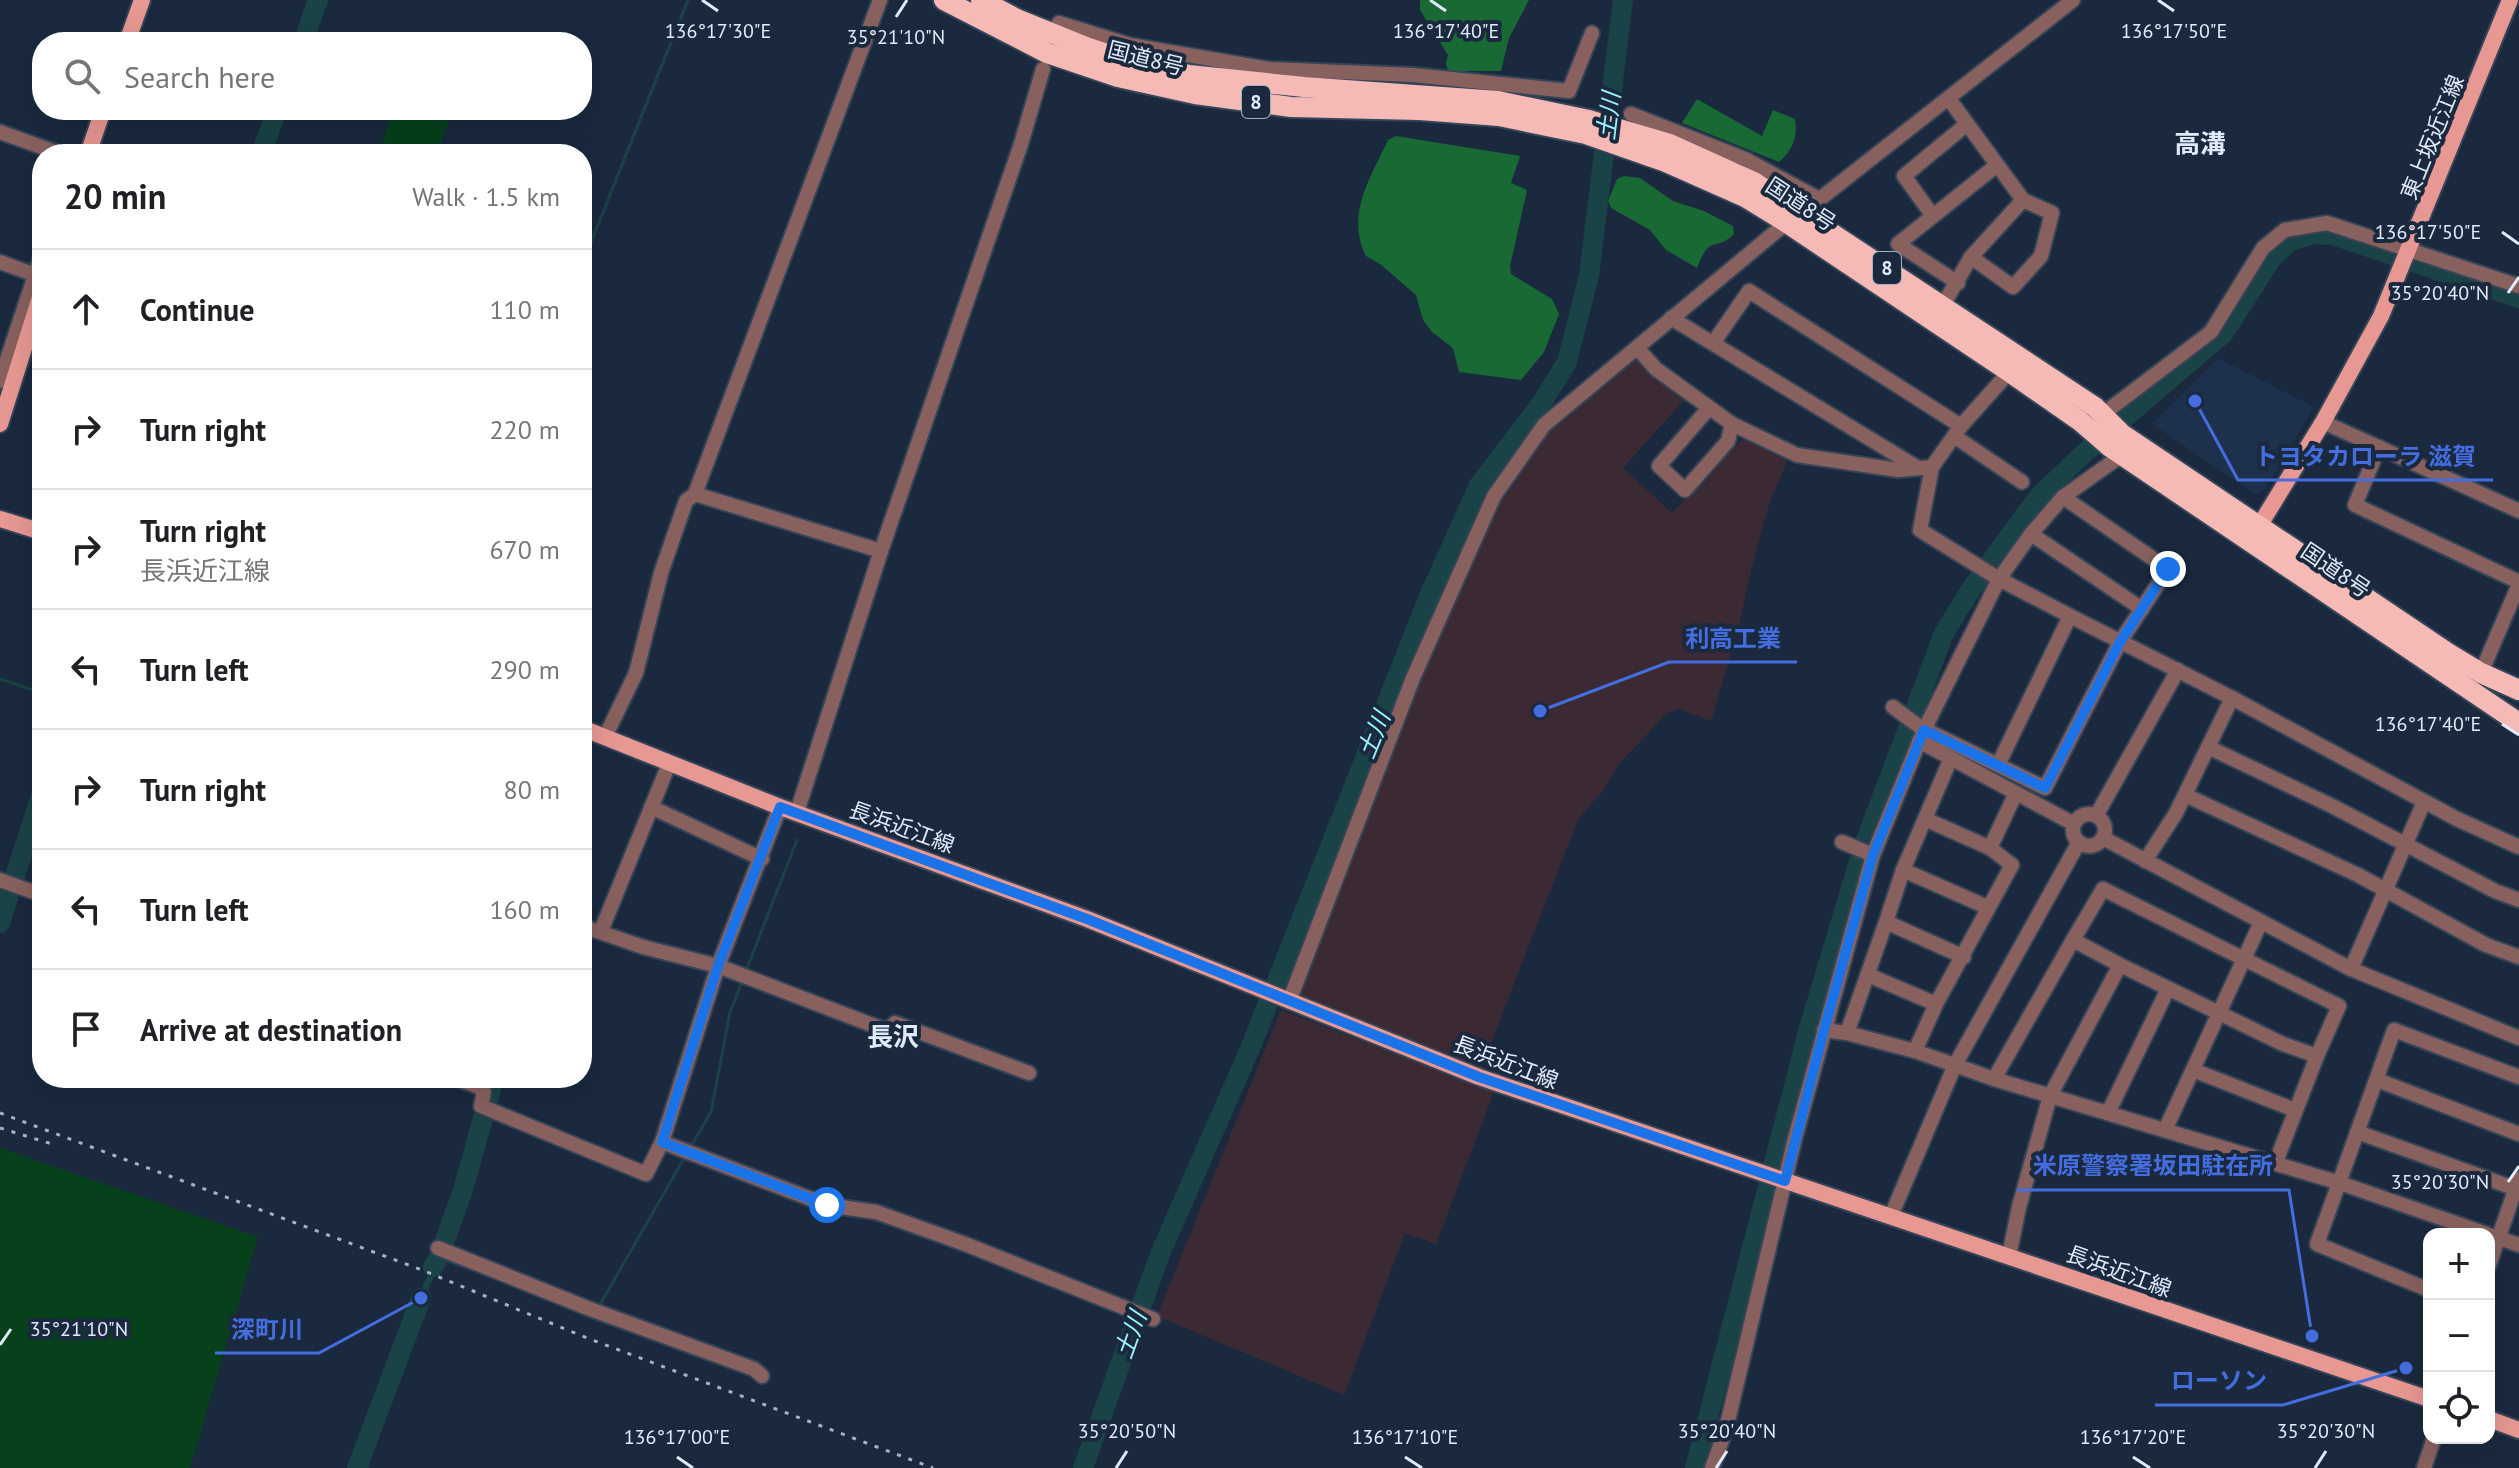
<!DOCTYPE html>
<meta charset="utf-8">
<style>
body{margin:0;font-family:"PT Sans","Noto Sans JP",sans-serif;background:#f2f2f2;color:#202124}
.controls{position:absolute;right:24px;bottom:24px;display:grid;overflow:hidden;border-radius:16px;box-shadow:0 8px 32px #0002}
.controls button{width:72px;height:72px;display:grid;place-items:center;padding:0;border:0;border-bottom:2px solid #e0e0e0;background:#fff;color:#202124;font:40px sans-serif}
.stop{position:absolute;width:24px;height:24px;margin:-18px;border:6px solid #1a73e8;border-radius:50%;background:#fff}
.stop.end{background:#1a73e8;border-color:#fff;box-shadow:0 2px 8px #0008}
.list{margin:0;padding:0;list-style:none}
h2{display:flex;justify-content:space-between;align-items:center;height:104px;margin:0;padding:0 32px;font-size:34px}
h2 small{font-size:26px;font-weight:400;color:#757577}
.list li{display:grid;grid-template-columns:52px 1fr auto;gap:24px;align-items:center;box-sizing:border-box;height:120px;padding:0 32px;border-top:2px solid #e0e0e0}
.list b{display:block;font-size:30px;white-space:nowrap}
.list p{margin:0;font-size:26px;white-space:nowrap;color:#757577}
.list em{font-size:26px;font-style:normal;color:#757577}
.icon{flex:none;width:44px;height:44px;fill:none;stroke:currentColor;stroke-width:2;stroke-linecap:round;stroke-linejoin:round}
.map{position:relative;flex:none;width:2519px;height:1468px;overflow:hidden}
.search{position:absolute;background:#fff;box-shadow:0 8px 32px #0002;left:32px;top:32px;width:560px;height:88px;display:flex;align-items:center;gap:20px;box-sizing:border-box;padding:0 28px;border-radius:32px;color:#757577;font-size:30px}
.panel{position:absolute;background:#fff;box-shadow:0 8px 32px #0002;left:32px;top:144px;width:560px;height:944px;border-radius:32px}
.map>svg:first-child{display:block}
.built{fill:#1e314c}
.industrial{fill:#3b2a34}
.green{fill:#06411b}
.forest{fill:#186934}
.water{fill:#1a4347}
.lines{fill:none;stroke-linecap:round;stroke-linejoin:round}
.stream{stroke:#1a4347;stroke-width:3}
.river{stroke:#1a4347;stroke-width:20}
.minor-casing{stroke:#364458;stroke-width:18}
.major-casing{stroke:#364458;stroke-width:20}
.highway-casing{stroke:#364458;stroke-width:24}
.minor{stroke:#88615e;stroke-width:14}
.major{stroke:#e89893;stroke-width:16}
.highway{stroke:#f5bab6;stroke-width:20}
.rail{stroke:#a7b3c4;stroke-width:3;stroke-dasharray:4 8;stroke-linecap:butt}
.route{stroke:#1a73e8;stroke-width:10}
.ticks{fill:none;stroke:#e0eaf9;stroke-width:3}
.labels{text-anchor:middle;stroke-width:8;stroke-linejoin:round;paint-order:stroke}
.shield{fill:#1a293e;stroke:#a5b0c1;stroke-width:2}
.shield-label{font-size:20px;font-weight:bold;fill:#e0eaf9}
.street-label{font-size:22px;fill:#e0eaf9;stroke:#1a293e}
.water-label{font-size:24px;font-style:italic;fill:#9bf5fd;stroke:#1a293e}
.quarter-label{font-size:26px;font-weight:bold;fill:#e0eaf9;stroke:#1a293e}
.ticks-label{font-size:20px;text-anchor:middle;fill:#e0eaf9;stroke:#1a293e;stroke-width:8;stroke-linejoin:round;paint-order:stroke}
.leader{fill:none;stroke:#446ddf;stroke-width:3}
.callout-dot{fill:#446ddf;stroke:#1a293e;stroke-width:3}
.callout-label{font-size:24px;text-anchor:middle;font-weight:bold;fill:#446ddf;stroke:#1a293e;stroke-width:8;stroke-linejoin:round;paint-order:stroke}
</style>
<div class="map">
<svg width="2519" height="1468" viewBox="0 0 2519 1468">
<rect width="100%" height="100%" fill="#1a293e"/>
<!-- built -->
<polygon class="built" points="2218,358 2314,407 2264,490 2257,495 2152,424"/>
<!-- industrial -->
<g class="industrial">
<polygon points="1635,356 1684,400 1623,468 1672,513 1744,438 1787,461 1769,505 1752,566 1739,626 1711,721 1679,709 1667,713 1619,764 1603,791 1583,813 1576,825 1481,1068 1295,997 1355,840 1448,611 1498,502 1548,429"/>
<polygon points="1281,1010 1494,1092 1436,1244 1405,1233 1344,1395 1157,1316"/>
</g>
<!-- green -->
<g class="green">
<polygon points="393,110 420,110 449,120 437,154 416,154 382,142"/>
<polygon points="0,1148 258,1237 190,1468 0,1468"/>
</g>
<!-- forest -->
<g class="forest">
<polygon points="1420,0 1529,0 1509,38 1501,71 1448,71 1446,63 1448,55 1420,10"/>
<path d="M1697 99 1762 136 1773 110 1795 119C1798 137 1793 150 1779 162L1682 123Z"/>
<path d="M1396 136 1520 156 1511 183 1527 190 1510 266 1511 274 1552 299 1559 314 1544 352 1521 380 1459 372 1453 348 1432 332 1423 320 1416 295 1380 264 1366 256C1345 215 1371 177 1388 140Z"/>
<path d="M1624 176 1640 178 1673 201 1704 211 1733 226 1734 234C1715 253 1711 232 1697 268L1666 250 1650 230 1611 208 1608 201 1617 179Z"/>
</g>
<!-- water -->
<polygon class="water" points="437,1256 443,1256 424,1299 418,1296"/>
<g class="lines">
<!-- stream -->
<g class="stream">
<polyline points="582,265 688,0"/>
<polyline points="0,679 42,693"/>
<polyline points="746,971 797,840"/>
<polyline points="690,1148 711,1112 730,1012 742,982"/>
<polyline points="440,1258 478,1272"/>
<polyline points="598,1308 686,1155"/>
</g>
<!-- river -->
<g class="river">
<polyline points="303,42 318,0"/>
<polyline points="261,154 277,110"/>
<polyline points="582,784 582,783"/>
<polyline points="0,923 42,792"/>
<polyline points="433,1267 439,1257 463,1190 492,1086 477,1078"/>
<polyline points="357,1468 421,1298"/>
<polyline points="1083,1468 1160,1254 1252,1044 1430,594 1479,485 1541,404 1567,362 1589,275 1623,0"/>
<polyline points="1695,1468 1809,1028 1864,845 1944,633 1973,586 2039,496 2094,444 2223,334 2272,258 2289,242 2312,234 2333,235 2519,298"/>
</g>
<defs>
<g id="minor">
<polyline points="1059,23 1130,45 1269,69 1413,75 1569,91 1592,33"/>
<polyline points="1949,99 2023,200 2052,213 2041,256 2013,287 1971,257"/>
<polyline points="1631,114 1745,159 1819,199"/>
<polyline points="0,132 61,154"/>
<polyline points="1802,213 2073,0"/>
<polyline points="1933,216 1904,176 1967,124"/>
<polyline points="0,262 41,277"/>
<polyline points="1958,283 1898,244 1997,165"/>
<polyline points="1943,305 1971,257 2023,200"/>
<polyline points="1671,318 1918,468"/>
<polyline points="1714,342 1749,291 1961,426 1932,467"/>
<polyline points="1637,348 1656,369 1732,424 1797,455 1898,470 1932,467 1920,530 1999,579 2070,616 2232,698 2457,819 2519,847"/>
<polyline points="0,381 42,254"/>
<polyline points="1709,408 1659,466 1685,490 1728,441 1732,424"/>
<polyline points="2111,408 2211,332 2263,248 2285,230 2327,223 2519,286"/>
<polyline points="2323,422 2519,511"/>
<polyline points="1961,426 2002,380 2012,365"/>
<polyline points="1954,436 2022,482"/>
<polyline points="2379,447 2355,505 2519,582"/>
<polyline points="695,494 881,551"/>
<polyline points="2031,534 2142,609"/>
<polyline points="2481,673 2519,584"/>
<polyline points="1893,707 1920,727 2045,788 2120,642 2168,569 2063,497"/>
<polyline points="605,737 636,673 661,573 686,501 695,494 880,0"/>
<polyline points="1919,741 2074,824"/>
<polyline points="2208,747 2332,806 2495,891 2519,900"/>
<polyline points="1998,765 2070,616"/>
<polyline points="2185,795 2358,875 2486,945 2519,957"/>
<polyline points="651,807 762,859"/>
<polyline points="797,812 881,551 1021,144 1043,69"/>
<circle cx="2089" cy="830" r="16"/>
<polyline points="2096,816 2178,670"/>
<polyline points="1925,819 1990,848"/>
<polyline points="2103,838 2351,969 2519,1038"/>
<polyline points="1842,842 1873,855"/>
<polyline points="2145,861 2176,813 2232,698"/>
<polyline points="1903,870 1951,758"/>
<polyline points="0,880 42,895"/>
<polyline points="582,926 643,947 718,966 888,1031 895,1023 1029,1073"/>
<polyline points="601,931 669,764"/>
<polyline points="2073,940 2103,889 2339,1006 2317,1056 2275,1164"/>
<polyline points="1964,957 1886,922 1903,870 1987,907"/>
<polyline points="2120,965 2283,1044 2317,1056"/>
<polyline points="2351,969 2424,802"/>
<polyline points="1868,975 1936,1004"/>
<polyline points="1290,999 1413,678 1494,496 1544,425 1779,229 1784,221"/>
<polyline points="1824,1030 1847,1033 1915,1051 1994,1079 2340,1183 2487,1234"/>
<polyline points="1847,1033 1886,922"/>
<polyline points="1915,1051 1936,1004 2012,865 1990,848 2016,793"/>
<polyline points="2193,1070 2295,1110"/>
<polyline points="455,1078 479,1087 484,1092 481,1106 646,1174 662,1142 718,966 780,807"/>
<polyline points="1994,1079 2073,940 2120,965 2050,1096 2019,1207 2009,1256"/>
<polyline points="2377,1080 2519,1134"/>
<polyline points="2108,1113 2168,989"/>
<polyline points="2165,1130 2261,922"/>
<polyline points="2357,1132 2519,1190"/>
<polyline points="662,1142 827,1205 876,1212 965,1244 1153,1319"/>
<polyline points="1891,1216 1955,1065 2079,842"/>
<polyline points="2493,1236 2519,1245"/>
<polyline points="438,1248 590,1309 754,1369 762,1376"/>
<polyline points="2489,1265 2519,1179"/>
<polyline points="2429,1290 2317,1244 2394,1030 2519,1077"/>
<polyline points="1712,1468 1726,1429 1795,1138 1873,855 1924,730 1999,579 2031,534 2063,497 2122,455"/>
<polyline points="2424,1468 2434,1438"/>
</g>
<g id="major">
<polyline points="127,42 142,0"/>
<polyline points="88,154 103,110"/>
<polyline points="0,424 42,291"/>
<polyline points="0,519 42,532"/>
<polyline points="2253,536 2323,422 2381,316 2510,0"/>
<polyline points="582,728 780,807 1087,919 1479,1077 2429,1399"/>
<polyline points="2489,1419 2519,1430"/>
</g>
<g id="highway">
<polyline points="944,0 1047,53 1118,77 1195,94 1291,107 1420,110 1499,116 1586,134 1666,162 1745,197 1784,221 2008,371 2080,421 2110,447 2519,723"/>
<polyline points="981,0 1017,19 1086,47 1124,60 1189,75 1304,87 1498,101 1589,120 1670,144 1754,182 2095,407 2122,434 2448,653 2481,673 2519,690"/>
</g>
</defs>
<!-- minor casing -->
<use href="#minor" class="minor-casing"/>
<!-- major casing -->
<use href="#major" class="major-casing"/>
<!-- highway casing -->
<use href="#highway" class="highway-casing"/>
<!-- minor -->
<use href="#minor" class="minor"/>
<!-- major -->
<use href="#major" class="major"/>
<!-- highway -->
<use href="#highway" class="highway"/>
<!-- rail -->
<g class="rail">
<polyline points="0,1113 422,1270 587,1338 933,1468"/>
<polyline points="0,1128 52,1144"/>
</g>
</g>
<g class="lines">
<!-- route -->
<polyline class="route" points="827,1205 662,1142 718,966 780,807 1087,919 1479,1077 1785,1181 1824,1030 1873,855 1924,730 2045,788 2120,642 2168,569"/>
</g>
<!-- ticks -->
<path class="ticks" d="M702 0 718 11M1430 0 1446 11M2158 0 2174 11M896 17 907 0M2502 232 2519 244M2508 293 2519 277M2502 724 2519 735M2508 1182 2519 1166M0 1345 11 1329M677 1457 693 1468M1405 1457 1422 1468M2133 1457 2150 1468M1116 1468 1127 1451M1716 1468 1727 1451M2315 1468 2326 1451"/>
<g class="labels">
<!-- shield labels -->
<g class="shield">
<rect x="1242" y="86" width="28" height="32" rx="6"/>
<rect x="1873" y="252" width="28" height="32" rx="6"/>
</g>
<g class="shield-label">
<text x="1256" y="109">8</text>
<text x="1887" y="275">8</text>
</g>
<!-- street labels -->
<g class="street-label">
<text transform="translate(1146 58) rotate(14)" y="8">国道8号</text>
<text transform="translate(2432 137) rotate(-68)" y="8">東上坂近江線</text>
<text transform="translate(1801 204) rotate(33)" y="8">国道8号</text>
<text transform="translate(2336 570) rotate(34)" y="8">国道8号</text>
<text transform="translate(902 827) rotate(20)" y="8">長浜近江線</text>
<text transform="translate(1506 1062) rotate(21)" y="8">長浜近江線</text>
<text transform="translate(2119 1271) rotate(20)" y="8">長浜近江線</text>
</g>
<!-- water labels -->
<g class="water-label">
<text transform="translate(1609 116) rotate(-83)" y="8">土川</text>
<text transform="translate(1374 735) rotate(-68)" y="8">土川</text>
<text transform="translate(1131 1335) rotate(-70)" y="8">土川</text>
</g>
<!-- quarter labels -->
<g class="quarter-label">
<text x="2200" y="153">高溝</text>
<text x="893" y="1046">長沢</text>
</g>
</g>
<g class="ticks-label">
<text x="718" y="38">136°17'30"E</text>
<text x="1446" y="38">136°17'40"E</text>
<text x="2174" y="38">136°17'50"E</text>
<text x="896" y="44">35°21'10"N</text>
<text x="2428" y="239">136°17'50"E</text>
<text x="2440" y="300">35°20'40"N</text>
<text x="2428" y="731">136°17'40"E</text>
<text x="2440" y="1189">35°20'30"N</text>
<text x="79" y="1336">35°21'10"N</text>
<text x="1127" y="1438">35°20'50"N</text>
<text x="1727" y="1438">35°20'40"N</text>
<text x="2326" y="1438">35°20'30"N</text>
<text x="677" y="1444">136°17'00"E</text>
<text x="1405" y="1444">136°17'10"E</text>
<text x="2133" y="1444">136°17'20"E</text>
</g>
<!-- callouts -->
<path class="leader" d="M2195 401L2238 480H2493M1540 711L1669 662H1797M2312 1336L2289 1190H2017M421 1298L319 1353H215M2406 1368L2283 1405H2155"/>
<g class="callout-dot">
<circle cx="2195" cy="401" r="8"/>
<circle cx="1540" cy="711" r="8"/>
<circle cx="2312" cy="1336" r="8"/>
<circle cx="421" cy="1298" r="8"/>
<circle cx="2406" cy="1368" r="8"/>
</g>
<g class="callout-label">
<text x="2365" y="465">トヨタカローラ 滋賀</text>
<text x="1733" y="647">利高工業</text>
<text x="2153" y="1174">米原警察署坂田駐在所</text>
<text x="267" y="1338">深町川</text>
<text x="2219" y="1389">ローソン</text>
</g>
</svg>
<div class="controls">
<button>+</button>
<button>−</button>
<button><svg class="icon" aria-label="locate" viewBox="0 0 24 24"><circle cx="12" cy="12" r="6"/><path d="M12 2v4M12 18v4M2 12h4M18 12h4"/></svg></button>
</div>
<div class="stop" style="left:827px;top:1205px"></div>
<div class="stop end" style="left:2168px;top:569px"></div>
<div class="search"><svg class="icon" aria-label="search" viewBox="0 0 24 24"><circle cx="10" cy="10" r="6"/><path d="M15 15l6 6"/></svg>Search here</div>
<section class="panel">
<h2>20 min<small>Walk · 1.5 km</small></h2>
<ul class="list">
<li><svg class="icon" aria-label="ahead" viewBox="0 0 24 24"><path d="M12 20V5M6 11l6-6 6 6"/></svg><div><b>Continue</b></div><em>110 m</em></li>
<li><svg class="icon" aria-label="right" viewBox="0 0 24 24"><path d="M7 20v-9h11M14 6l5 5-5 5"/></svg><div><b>Turn right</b></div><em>220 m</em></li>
<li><svg class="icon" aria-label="right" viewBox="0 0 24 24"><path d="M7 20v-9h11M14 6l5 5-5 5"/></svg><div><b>Turn right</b><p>長浜近江線</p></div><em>670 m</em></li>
<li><svg class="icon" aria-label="left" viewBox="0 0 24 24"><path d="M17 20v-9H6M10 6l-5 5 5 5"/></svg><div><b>Turn left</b></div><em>290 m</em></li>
<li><svg class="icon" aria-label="right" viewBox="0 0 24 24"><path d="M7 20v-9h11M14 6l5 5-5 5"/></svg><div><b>Turn right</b></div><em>80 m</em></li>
<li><svg class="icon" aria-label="left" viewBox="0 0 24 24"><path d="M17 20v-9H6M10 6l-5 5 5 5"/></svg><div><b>Turn left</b></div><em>160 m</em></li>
<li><svg class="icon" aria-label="arrive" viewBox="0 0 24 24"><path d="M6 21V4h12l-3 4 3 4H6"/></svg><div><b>Arrive at destination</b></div></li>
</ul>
</section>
</div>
